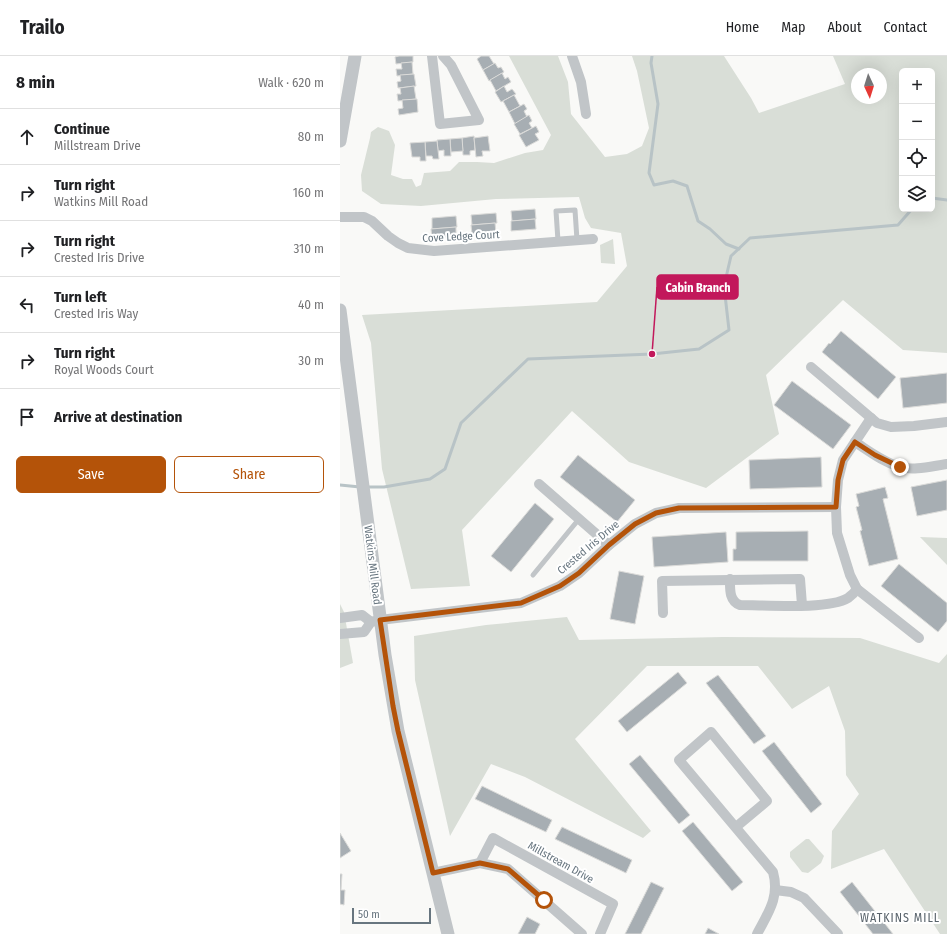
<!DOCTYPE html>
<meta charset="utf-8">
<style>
body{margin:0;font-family:"Fira Sans Condensed",sans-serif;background:#f6f6f6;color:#202124}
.controls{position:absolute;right:12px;top:12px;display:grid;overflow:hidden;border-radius:6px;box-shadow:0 4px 16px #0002}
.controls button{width:36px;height:36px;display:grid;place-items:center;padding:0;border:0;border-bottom:1px solid #e0e0e0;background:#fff;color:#202124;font:20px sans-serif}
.compass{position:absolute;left:511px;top:12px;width:36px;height:36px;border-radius:50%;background:#fff;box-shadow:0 4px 16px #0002;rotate:176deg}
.scale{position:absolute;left:12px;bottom:10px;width:79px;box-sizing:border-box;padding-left:4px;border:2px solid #67757f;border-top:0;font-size:11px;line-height:14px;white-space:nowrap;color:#67757f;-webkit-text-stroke:3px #fff;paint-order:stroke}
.stop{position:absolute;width:12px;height:12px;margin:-9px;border:3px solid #b45309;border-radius:50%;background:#fff}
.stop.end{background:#b45309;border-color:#fff;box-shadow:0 1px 4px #0008}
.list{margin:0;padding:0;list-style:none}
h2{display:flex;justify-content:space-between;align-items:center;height:52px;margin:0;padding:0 16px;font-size:17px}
h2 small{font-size:13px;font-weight:400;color:#757577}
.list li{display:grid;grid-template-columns:26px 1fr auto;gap:12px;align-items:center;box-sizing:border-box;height:56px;padding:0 16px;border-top:1px solid #e0e0e0}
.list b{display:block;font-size:15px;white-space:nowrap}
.list p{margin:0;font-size:13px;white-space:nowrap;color:#757577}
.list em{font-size:13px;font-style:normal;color:#757577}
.actions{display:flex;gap:8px;padding:12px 16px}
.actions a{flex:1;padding:9px 0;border:1px solid #b45309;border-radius:6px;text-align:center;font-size:14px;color:#b45309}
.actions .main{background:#b45309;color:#fff}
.icon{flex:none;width:22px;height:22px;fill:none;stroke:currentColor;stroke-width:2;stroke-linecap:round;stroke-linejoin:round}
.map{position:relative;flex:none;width:607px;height:878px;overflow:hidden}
header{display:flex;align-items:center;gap:24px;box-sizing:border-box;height:56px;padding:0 20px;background:#fff;border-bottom:1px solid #e0e0e0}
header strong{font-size:19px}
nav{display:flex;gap:22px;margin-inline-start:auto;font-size:14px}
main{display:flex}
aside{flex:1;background:#fff}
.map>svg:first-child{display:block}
.green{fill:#d9ded7;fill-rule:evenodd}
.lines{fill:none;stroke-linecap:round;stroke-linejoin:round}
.stream{stroke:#b8c3c6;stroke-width:3}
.building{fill:#a7aeb3;stroke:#dbdbd9}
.service{stroke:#c1c5c8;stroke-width:5}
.minor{stroke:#c1c5c8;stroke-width:10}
.tertiary{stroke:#c1c5c8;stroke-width:13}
.route{stroke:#b45309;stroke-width:5}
.labels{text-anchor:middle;stroke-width:4;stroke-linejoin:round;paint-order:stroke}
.street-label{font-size:11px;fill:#67757f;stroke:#fff}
.neighbourhood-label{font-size:12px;letter-spacing:1px;fill:#59636b;stroke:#fff}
.leader{fill:none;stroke:#c2185b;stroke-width:1.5}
.callout-dot{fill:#c2185b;stroke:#fff;stroke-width:1.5}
.callout{fill:#c2185b;stroke:#c2185b;stroke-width:1.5}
.callout-label{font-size:12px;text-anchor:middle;font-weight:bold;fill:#fff}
</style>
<header>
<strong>Trailo</strong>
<nav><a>Home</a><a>Map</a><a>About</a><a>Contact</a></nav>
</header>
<main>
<aside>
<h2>8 min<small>Walk · 620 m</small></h2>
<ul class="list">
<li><svg class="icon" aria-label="ahead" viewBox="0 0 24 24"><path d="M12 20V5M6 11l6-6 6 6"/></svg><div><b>Continue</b><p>Millstream Drive</p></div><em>80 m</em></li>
<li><svg class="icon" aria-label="right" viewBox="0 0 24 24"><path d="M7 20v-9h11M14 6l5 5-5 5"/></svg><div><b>Turn right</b><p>Watkins Mill Road</p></div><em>160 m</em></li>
<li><svg class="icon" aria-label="right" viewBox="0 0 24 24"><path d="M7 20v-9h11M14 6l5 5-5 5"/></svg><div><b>Turn right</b><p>Crested Iris Drive</p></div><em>310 m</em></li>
<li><svg class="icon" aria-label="left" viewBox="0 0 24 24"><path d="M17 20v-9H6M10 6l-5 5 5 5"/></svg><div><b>Turn left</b><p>Crested Iris Way</p></div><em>40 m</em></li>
<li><svg class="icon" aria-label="right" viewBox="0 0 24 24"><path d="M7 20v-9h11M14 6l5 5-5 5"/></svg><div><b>Turn right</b><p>Royal Woods Court</p></div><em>30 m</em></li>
<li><svg class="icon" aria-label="arrive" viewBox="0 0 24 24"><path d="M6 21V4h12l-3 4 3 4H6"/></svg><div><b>Arrive at destination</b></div></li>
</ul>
<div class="actions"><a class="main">Save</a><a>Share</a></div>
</aside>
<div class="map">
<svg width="607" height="878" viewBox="0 0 607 878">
<rect width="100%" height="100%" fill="#f9f9f7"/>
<!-- green -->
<g class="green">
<path d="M169 0H218L228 26 231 58 265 101 287 98 302 90 309 72 297 15 292 0H384L411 42 419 57 505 28 493 0H607V297L563 294 503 244 426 319 439 378 366 432 289 406 232 355 122 474 130 530 71 533 42 413 31 287 22 259 257 246 287 210 281 177 251 172 245 162 239 141 156 143 81 150 41 148 22 135 21 119 30 82 31 76 38 71 49 75 55 89 51 119 63 123H72L76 131 81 129 84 117 110 115 119 106H137L154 107 185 97 203 94 211 79ZM562 15H592V153H562ZM517 18H541V42H517Z"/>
<polygon points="273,183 275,208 261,207 260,189"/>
<polygon points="580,481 607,482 607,509"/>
<polygon points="0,548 4,556 13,607 0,612"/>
<polygon points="227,561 239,584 383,581 520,582 599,607 607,598 607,878 600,878 544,793 491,813 492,775 519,738 506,719 505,675 489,630 452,653 418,610 307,610 235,683 311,775 303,782 185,721 151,708 110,780 75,624 74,580 146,569"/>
<polygon points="466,783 469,783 484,800 481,807 468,817 462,816 450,801 450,796"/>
</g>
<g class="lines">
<!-- stream -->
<g class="stream">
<polyline points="312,0 311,7 318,48 309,117 314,129 333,125 347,130 358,165 370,173 386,188 399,193"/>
<polyline points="592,142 607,144"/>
<polyline points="0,429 20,431"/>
<polyline points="26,431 44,431 90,423 105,413 121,367 188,303 312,298 359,293 389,274 384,230 391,200 410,182 558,169 572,153"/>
</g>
</g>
<!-- building -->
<g class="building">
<polygon points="59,0 73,0 73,6 56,8 55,1"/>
<polygon points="141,0 149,0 154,8 143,14 137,3"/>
<polygon points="72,6 73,18 57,20 56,13 62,13 61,7"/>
<polygon points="155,7 158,12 161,11 164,16 149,25 143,14"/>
<polygon points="162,17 165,23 168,21 171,26 156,35 150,24"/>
<polygon points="74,18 76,30 58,32 57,26 61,25 60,19"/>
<polygon points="74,30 76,43 58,45 57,38 61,38 60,32"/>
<polygon points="164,30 167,36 172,33 176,38 161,46 155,36"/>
<polygon points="174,39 180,50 169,56 163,45"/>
<polygon points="77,43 78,56 59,59 58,53 63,52 62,44"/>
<polygon points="184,48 187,53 184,55 187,61 175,68 169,56"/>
<polygon points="189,59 192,65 189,67 192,72 180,78 174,68"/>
<polygon points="196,70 199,76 195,78 199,84 186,91 179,79"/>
<polygon points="134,80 135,94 130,95 130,99 123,99 122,82"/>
<polygon points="148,80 150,95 142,95 143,100 136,101 134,82"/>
<polygon points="122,82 123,95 111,96 110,83"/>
<polygon points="110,83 111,100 104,100 104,94 98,95 97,84"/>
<polygon points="97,85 99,103 93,103 92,100 86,100 85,86"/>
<polygon points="85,86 86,105 80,105 80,101 72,101 70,87"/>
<polygon points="195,153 196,163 172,165 171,155"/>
<polygon points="156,157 157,167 132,169 131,159"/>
<polygon points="116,160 117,171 92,173 92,162"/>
<polygon points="195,163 196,173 171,175 171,165"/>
<polygon points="155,167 156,177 132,178 131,169"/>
<polygon points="116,171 116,181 92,183 91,173"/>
<polygon points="501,275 556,321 538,343 482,296 489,287 490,288"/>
<polygon points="607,317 607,347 563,352 560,322"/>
<polygon points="452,325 511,369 493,393 434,349"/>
<polygon points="238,399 295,444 277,466 220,421"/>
<polygon points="481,401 482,431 410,433 409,404"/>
<polygon points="607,424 607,454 577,460 571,431"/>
<polygon points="545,431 548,442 543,443 558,503 529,510 520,475 522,474 516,451 519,450 516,438"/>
<polygon points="195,447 214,463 171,516 151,500"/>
<polygon points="468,475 468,505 393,505 393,493 396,493 396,476"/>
<polygon points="386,476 388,506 314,511 312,481"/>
<polygon points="559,508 607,547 607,565 598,576 541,530"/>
<polygon points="279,515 304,520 295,568 270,563"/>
<polygon points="338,616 347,627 287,676 278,665"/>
<polygon points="378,619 426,680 414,688 366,627"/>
<polygon points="434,686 482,748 471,757 422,695"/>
<polygon points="300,699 350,759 339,768 289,708"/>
<polygon points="142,730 212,764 206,776 135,743"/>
<polygon points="353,766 403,826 392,835 342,775"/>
<polygon points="222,771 292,804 286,817 215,783"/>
<polygon points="0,777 11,795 0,802"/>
<polygon points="0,818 2,818 1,834 5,834 4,849 0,848"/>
<polygon points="311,826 324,832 301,878 285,878"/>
<polygon points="512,826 553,878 533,878 500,836"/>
<polygon points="187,861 200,868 195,878 178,878"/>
<polygon points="368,872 379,878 365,878"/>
</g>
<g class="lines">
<!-- service -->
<g class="service">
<polyline points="218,185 216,155 235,154 237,184"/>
<polyline points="193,519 239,463"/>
</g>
<!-- minor -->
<g class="minor">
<polyline points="92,0 100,68 139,64 111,9 103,0"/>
<polyline points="232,0 241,26 246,58"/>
<polyline points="0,161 24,161 32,165 48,180 58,187 68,192 94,195 253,183"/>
<polyline points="471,311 537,367 551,371 574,370 607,366"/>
<polyline points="531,362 503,404 498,424 496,451 497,477 510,519 517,533 579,582"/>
<path d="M515 386C529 395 543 406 560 411 574 415 592 410 607 408"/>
<polyline points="199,428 269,489"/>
<path d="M390 523C390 533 389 545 400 549 426 549 488 554 508 542 511 540 515 536 517 533"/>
<polyline points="323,557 322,525 460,523 462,549"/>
<polyline points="0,562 22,559 31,566"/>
<polyline points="0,578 24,576 31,566 40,564 181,547 220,530 239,517 269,489 295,468 316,457 339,452 496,451"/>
<path d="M396 771 427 745 371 676 339 704 433 816C440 841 428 857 417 878"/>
<polyline points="140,807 153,782 273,848 260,878"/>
<polyline points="93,817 140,807 168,813 242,878"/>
<polyline points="435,834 451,836 464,842 498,878"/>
</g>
<!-- tertiary -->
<g class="tertiary">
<polyline points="0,85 15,0"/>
<polyline points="0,254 45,599 58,675 108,878"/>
</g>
</g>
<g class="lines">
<!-- route -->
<polyline class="route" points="204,844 168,813 140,807 93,817 58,675 53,650 40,564 181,547 220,530 239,517 269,489 295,468 316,457 339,452 496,451 498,424 503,404 515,386 535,399 560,411"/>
</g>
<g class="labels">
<!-- street labels -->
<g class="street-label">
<text transform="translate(121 180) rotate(-3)" y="4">Cove Ledge Court</text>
<text transform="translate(248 491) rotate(-40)" y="4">Crested Iris Drive</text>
<text transform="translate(33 509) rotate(83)" y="4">Watkins Mill Road</text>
<text transform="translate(221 806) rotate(29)" y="4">Millstream Drive</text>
</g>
<!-- neighbourhood labels -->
<g class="neighbourhood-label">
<text x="560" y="866">WATKINS MILL</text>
</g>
</g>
<!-- callouts -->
<path class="leader" d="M312 298L317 231"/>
<circle class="callout-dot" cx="312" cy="298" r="4"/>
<rect class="callout" x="317" y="219" width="81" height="24" rx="4"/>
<g class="callout-label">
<text x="358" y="236">Cabin Branch</text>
</g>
</svg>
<div class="controls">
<button>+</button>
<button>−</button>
<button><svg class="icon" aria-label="locate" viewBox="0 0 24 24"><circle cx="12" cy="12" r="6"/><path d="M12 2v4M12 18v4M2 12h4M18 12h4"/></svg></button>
<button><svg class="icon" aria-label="layers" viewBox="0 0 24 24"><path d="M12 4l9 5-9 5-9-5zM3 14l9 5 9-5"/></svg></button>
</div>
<svg class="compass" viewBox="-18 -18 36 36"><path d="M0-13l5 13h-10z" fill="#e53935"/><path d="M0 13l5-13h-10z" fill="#757577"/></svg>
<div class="scale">50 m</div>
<div class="stop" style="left:204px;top:844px"></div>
<div class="stop end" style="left:560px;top:411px"></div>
</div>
</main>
